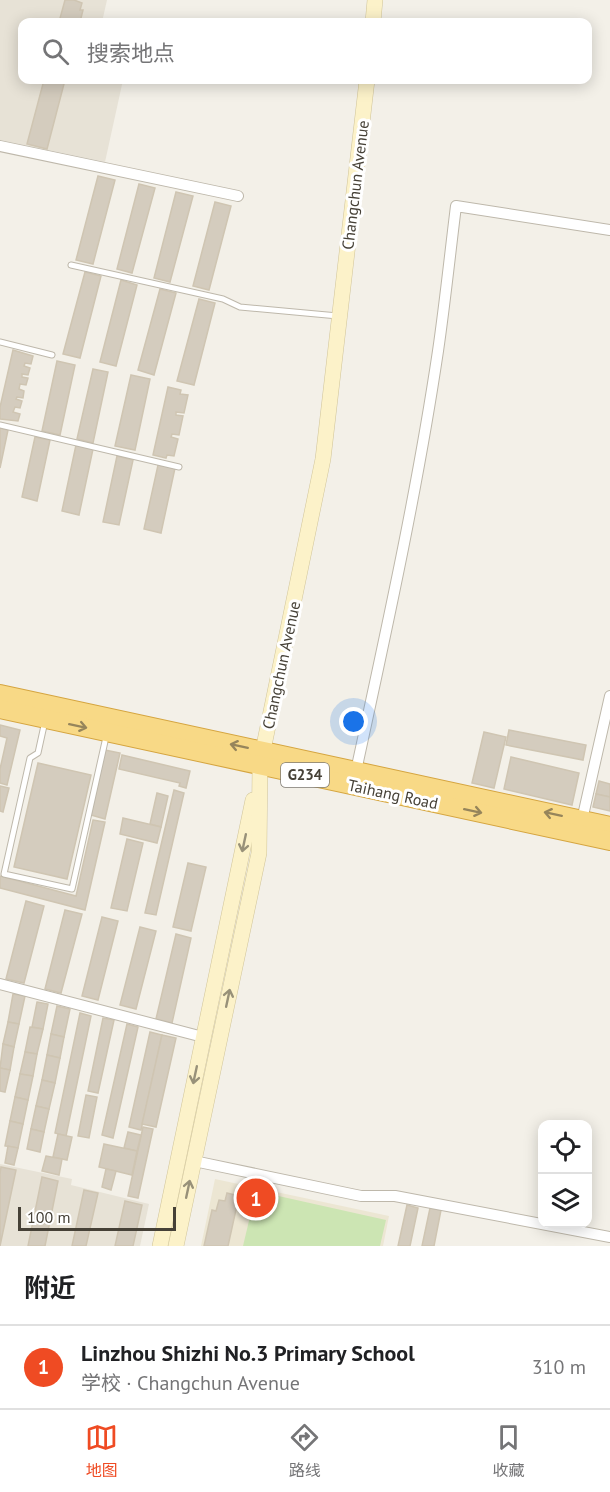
<!DOCTYPE html>
<html lang="zh">
<meta charset="utf-8">
<style>
body{margin:0;font-family:"PT Sans","Noto Sans SC",sans-serif;background:#f2f2f2;color:#202124}
.controls{position:absolute;right:18px;bottom:18px;display:grid;overflow:hidden;border-radius:12px;box-shadow:0 3px 15px #0003}
.controls button{width:54px;height:54px;display:grid;place-items:center;padding:0;border:0;border-bottom:2px solid #e0e0e0;background:#fff;color:#202124;font:30px sans-serif}
.scale{position:absolute;left:18px;bottom:15px;width:158px;box-sizing:border-box;padding-left:6px;border:3px solid #464137;border-top:0;font-size:16px;line-height:21px;white-space:nowrap;color:#464137;-webkit-text-stroke:4px #fff;paint-order:stroke}
.you{position:absolute;left:354px;top:722px;width:21px;height:21px;margin:-15px;border:4px solid #fff;border-radius:50%;background:#1a73e8;box-shadow:0 0 0 9px #1a73e833}
.badge{display:grid;place-items:center;width:39px;height:39px;border-radius:50%;background:#ef4b23;color:#fff;font-size:20px;font-weight:700}
.pin{position:absolute;translate:-50% -50%;border:3px solid #fff;box-shadow:0 2px 6px #0006}
.list{margin:0;padding:0;list-style:none}
h2{display:flex;justify-content:space-between;align-items:center;height:78px;margin:0;padding:0 24px;font-size:26px}
h2 small{font-size:20px;font-weight:400;color:#757577}
.list li{display:grid;grid-template-columns:39px 1fr auto;gap:18px;align-items:center;box-sizing:border-box;height:84px;padding:0 24px;border-top:2px solid #e0e0e0}
.list b{display:block;font-size:22px;white-space:nowrap}
.list p{margin:0;font-size:20px;white-space:nowrap;color:#757577}
.list em{font-size:20px;font-style:normal;color:#757577}
.icon{flex:none;width:33px;height:33px;fill:none;stroke:currentColor;stroke-width:2;stroke-linecap:round;stroke-linejoin:round}
.map{position:relative;flex:none;width:610px;height:1246px;overflow:hidden}
.search{position:absolute;background:#fff;box-shadow:0 3px 15px #0003;left:18px;right:18px;top:18px;height:66px;display:flex;align-items:center;gap:15px;box-sizing:border-box;padding:0 21px;border-radius:12px;color:#757577;font-size:22px}
.sheet{height:162px;background:#fff}
nav{display:flex;justify-content:space-around;align-items:center;box-sizing:border-box;height:84px;border-top:2px solid #e0e0e0;background:#fff;font-size:16px;color:#757577}
nav a{display:grid;justify-items:center;gap:3px}
nav .on{color:#ef4b23}
.map>svg:first-child{display:block}
.residential{fill:#e7e2d6}
.education{fill:#ece6d3}
.green{fill:#cce5b3}
.building{fill:#d4ccbe;stroke:#cfc5b2;stroke-width:1.5}
.lines{fill:none;stroke-linecap:round;stroke-linejoin:round}
.service-casing{stroke:#beb8ab;stroke-width:7}
.minor-casing{stroke:#beb8ab;stroke-width:12}
.secondary-casing{stroke:#d1c59a;stroke-width:16}
.trunk-casing{stroke:#d5a540;stroke-width:20}
.service{stroke:#fff;stroke-width:5}
.minor{stroke:#fff;stroke-width:10}
.secondary{stroke:#fcf2c9;stroke-width:15}
.trunk{stroke:#f8d986;stroke-width:18}
.oneway{stroke:#96855b}
.oneway2{stroke:#989179}
.labels{text-anchor:middle;stroke-width:6;stroke-linejoin:round;paint-order:stroke}
.shield{fill:#fff;stroke:#7e7a73;stroke-width:1.5}
.shield-label{font-size:15px;font-weight:bold;fill:#464137}
.street-label{font-size:16px;fill:#464137;stroke:#fff}
</style>
<div class="map">
<svg width="610" height="1246" viewBox="0 0 610 1246">
<rect width="100%" height="100%" fill="#f3f0e8"/>
<!-- residential -->
<g class="residential">
<polygon points="0,0 107,0 102,22 22,22 22,80 123,80 105,162 0,140"/>
<polygon points="0,1164 72,1179 71,1185 149,1204 140,1246 0,1246"/>
</g>
<!-- education -->
<polygon class="education" points="215,1179 389,1216 383,1246 201,1246"/>
<!-- green -->
<polygon class="green" points="256,1191 386,1220 380,1246 243,1246"/>
<!-- building -->
<g class="building">
<polygon points="65,0 74,0 82,3 80,10 83,10 80,22 59,22"/>
<polygon points="44,80 65,80 47,149 27,144"/>
<polygon points="98,176 115,180 93,264 76,260"/>
<polygon points="139,184 155,188 132,273 117,269"/>
<polygon points="176,192 193,196 170,282 154,278"/>
<polygon points="215,202 231,206 209,290 193,286"/>
<polygon points="85,272 101,276 80,358 63,354"/>
<polygon points="121,280 137,285 116,366 100,362"/>
<polygon points="160,289 176,293 154,375 138,370"/>
<polygon points="199,299 215,303 194,385 177,381"/>
<polygon points="13,350 33,356 31,364 25,363 24,366 30,368 28,375 22,374 22,377 28,378 26,385 20,384 19,389 24,391 23,398 17,397 16,399 22,401 20,408 15,407 13,412 20,414 18,421 0,419 0,407"/>
<polygon points="57,361 75,365 60,435 42,431"/>
<polygon points="93,369 108,372 93,443 77,439"/>
<polygon points="131,375 150,379 135,450 115,446"/>
<polygon points="168,387 181,390 180,394 188,395 184,413 176,412 176,415 183,416 179,435 172,434 171,437 178,439 174,456 167,455 166,458 153,455"/>
<polygon points="0,428 8,430 0,468"/>
<polygon points="35,437 50,440 37,501 22,497"/>
<polygon points="76,445 93,449 79,515 62,511"/>
<polygon points="117,456 133,460 119,525 103,522"/>
<polygon points="158,465 175,468 161,533 144,529"/>
<polygon points="0,725 20,730 7,785 0,783 0,769 7,738 0,736"/>
<polygon points="509,730 586,745 583,760 506,745"/>
<polygon points="484,732 506,737 494,788 472,783"/>
<polygon points="105,750 120,753 105,819 91,815"/>
<polygon points="122,755 190,771 186,788 179,786 180,783 119,769"/>
<polygon points="511,757 579,773 572,805 504,789"/>
<polygon points="38,763 91,775 67,879 14,867"/>
<polygon points="599,781 610,784 610,797 596,794"/>
<polygon points="0,786 9,788 3,812 0,811"/>
<polygon points="174,790 184,793 156,915 145,913"/>
<polygon points="157,793 168,796 161,827 150,824"/>
<polygon points="596,794 610,797 610,811 593,807"/>
<polygon points="123,818 161,827 157,843 120,834"/>
<polygon points="93,820 105,822 85,910 0,888 0,876 76,896"/>
<polygon points="127,839 143,843 127,911 111,908"/>
<polygon points="188,863 206,867 191,931 173,927"/>
<polygon points="26,901 44,906 24,983 6,979"/>
<polygon points="65,910 82,914 61,993 45,989"/>
<polygon points="102,917 118,921 98,1000 82,996"/>
<polygon points="140,927 156,931 136,1009 120,1005"/>
<polygon points="176,934 191,938 172,1023 156,1019"/>
<polygon points="13,994 25,996 19,1024 8,1022"/>
<polygon points="37,1002 48,1004 43,1029 32,1027"/>
<polygon points="57,1006 70,1009 64,1037 51,1034"/>
<polygon points="80,1013 91,1016 66,1136 55,1133"/>
<polygon points="103,1018 114,1020 98,1093 88,1091"/>
<polygon points="8,1022 19,1024 14,1047 3,1044"/>
<polygon points="127,1024 138,1027 113,1138 102,1135"/>
<polygon points="30,1027 43,1029 37,1054 25,1052"/>
<polygon points="150,1032 162,1035 141,1130 129,1127"/>
<polygon points="51,1034 64,1037 60,1058 47,1055"/>
<polygon points="162,1035 176,1038 156,1127 142,1124"/>
<polygon points="3,1044 14,1047 10,1070 0,1068"/>
<polygon points="25,1052 37,1054 33,1076 20,1074"/>
<polygon points="47,1055 60,1058 55,1083 42,1080"/>
<polygon points="0,1068 10,1070 5,1092 0,1091"/>
<polygon points="20,1074 33,1076 28,1100 15,1097"/>
<polygon points="42,1080 55,1083 49,1109 36,1106"/>
<polygon points="86,1095 97,1097 89,1138 78,1136"/>
<polygon points="15,1097 28,1100 23,1124 10,1121"/>
<polygon points="36,1106 49,1109 44,1132 31,1129"/>
<polygon points="10,1121 23,1124 18,1148 5,1146"/>
<polygon points="143,1127 153,1129 138,1198 128,1196"/>
<polygon points="31,1129 44,1132 40,1152 27,1149"/>
<polygon points="128,1132 141,1135 137,1151 124,1148"/>
<polygon points="58,1134 72,1137 67,1160 53,1157"/>
<polygon points="104,1144 137,1151 132,1175 99,1167"/>
<polygon points="8,1146 18,1148 14,1165 5,1163"/>
<polygon points="46,1156 62,1159 59,1175 42,1171"/>
<polygon points="1,1167 16,1170 0,1246 0,1174"/>
<polygon points="106,1169 116,1171 111,1190 102,1187"/>
<polygon points="42,1177 58,1181 45,1246 28,1246"/>
<polygon points="84,1190 98,1193 86,1246 72,1246"/>
<polygon points="227,1193 239,1196 228,1246 204,1246 212,1210 216,1211 219,1200 225,1201"/>
<polygon points="125,1201 142,1205 133,1246 115,1246"/>
<polygon points="407,1205 418,1208 410,1246 398,1246"/>
<polygon points="430,1208 441,1210 434,1246 422,1246"/>
</g>
<g class="lines">
<defs>
<g id="service">
<polyline points="71,265 223,299 240,307 338,316"/>
<polyline points="0,342 52,355"/>
<polyline points="0,425 179,467"/>
<polyline points="45,721 38,753 30,758 4,874 72,889 106,737"/>
</g>
<g id="minor">
<polyline points="0,146 238,196"/>
<path d="M356 771C386 632 417 492 438 351 445 303 450 254 456 206L610 230"/>
<polyline points="582,820 610,696"/>
<polyline points="0,984 203,1037"/>
<polyline points="194,1161 361,1196 395,1196 610,1237"/>
</g>
<g id="secondary">
<polyline points="373,22 375,0"/>
<polyline points="160,1246 253,800"/>
<polyline points="176,1246 259,853 260,765 323,459 367,80"/>
</g>
<g id="trunk">
<polyline points="0,694 610,826"/>
<polyline points="0,709 610,841"/>
</g>
</defs>
<!-- service casing -->
<use href="#service" class="service-casing"/>
<!-- minor casing -->
<use href="#minor" class="minor-casing"/>
<!-- secondary casing -->
<use href="#secondary" class="secondary-casing"/>
<!-- trunk casing -->
<use href="#trunk" class="trunk-casing"/>
<!-- service -->
<use href="#service" class="service"/>
<!-- minor -->
<use href="#minor" class="minor"/>
<!-- secondary -->
<use href="#secondary" class="secondary"/>
<!-- trunk -->
<use href="#trunk" class="trunk"/>
</g>
<!-- one-way arrows -->
<defs><path id="oneway-shaft" d="M-6 0H5M1.5-3L5.5 0L1.5 3" fill="none" stroke-width="1.6" stroke-linecap="round" stroke-linejoin="round" transform="scale(1.5)"/></defs>
<g class="oneway">
<use href="#oneway-shaft" transform="translate(78 726) rotate(12)"/>
<use href="#oneway-shaft" transform="translate(239 746) rotate(-168)"/>
<use href="#oneway-shaft" transform="translate(473 811) rotate(12)"/>
<use href="#oneway-shaft" transform="translate(553 814) rotate(-168)"/>
</g>
<g class="oneway2">
<use href="#oneway-shaft" transform="translate(244 843) rotate(102)"/>
<use href="#oneway-shaft" transform="translate(228 998) rotate(-78)"/>
<use href="#oneway-shaft" transform="translate(195 1075) rotate(102)"/>
<use href="#oneway-shaft" transform="translate(188 1189) rotate(-78)"/>
</g>
<g class="labels">
<!-- shield labels -->
<rect class="shield" x="281" y="763" width="48" height="24" rx="4.5"/>
<g class="shield-label">
<text x="305" y="780">G234</text>
</g>
<!-- street labels -->
<g class="street-label">
<text transform="translate(355 185) rotate(-83)" y="6">Changchun Avenue</text>
<text transform="translate(281 665) rotate(-78)" y="6">Changchun Avenue</text>
<text transform="translate(393 794) rotate(12)" y="6">Taihang Road</text>
</g>
</g>
</svg>
<div class="controls">
<button><svg class="icon" aria-label="locate" viewBox="0 0 24 24"><circle cx="12" cy="12" r="6"/><path d="M12 2v4M12 18v4M2 12h4M18 12h4"/></svg></button>
<button><svg class="icon" aria-label="layers" viewBox="0 0 24 24"><path d="M12 4l9 5-9 5-9-5zM3 14l9 5 9-5"/></svg></button>
</div>
<div class="scale">100 m</div>
<div class="you"></div>
<div class="pin badge" style="left:256px;top:1198px">1</div>
<div class="search"><svg class="icon" aria-label="search" viewBox="0 0 24 24"><circle cx="10" cy="10" r="6"/><path d="M15 15l6 6"/></svg>搜索地点</div>
</div>
<section class="sheet">
<h2>附近<small></small></h2>
<ul class="list">
<li><span class="badge">1</span><div><b>Linzhou Shizhi No.3 Primary School</b><p>学校 · Changchun Avenue</p></div><em>310 m</em></li>
</ul>
</section>
<nav>
<a class="on"><svg class="icon" aria-label="map" viewBox="0 0 24 24"><path d="M3 6l6-2 6 2 6-2v14l-6 2-6-2-6 2zM9 4v14M15 6v14"/></svg>地图</a>
<a><svg class="icon" aria-label="directions" viewBox="0 0 24 24"><path d="M12 3l9 9-9 9-9-9zM9 14v-3h6M13 9l2 2-2 2"/></svg>路线</a>
<a><svg class="icon" aria-label="saved" viewBox="0 0 24 24"><path d="M7 4h10v16l-5-4-5 4z"/></svg>收藏</a>
</nav>
